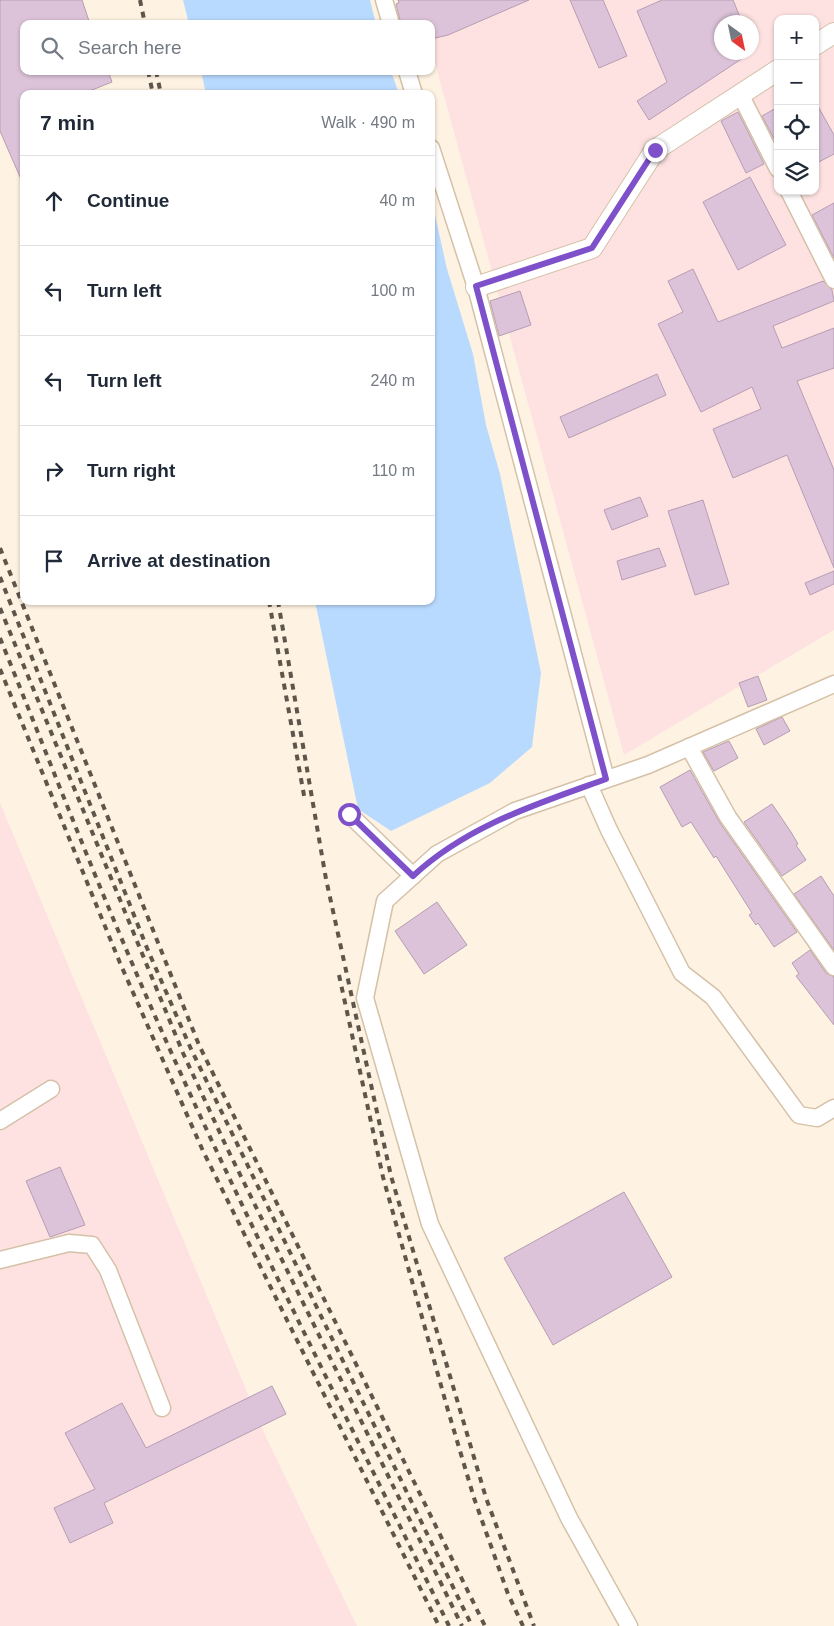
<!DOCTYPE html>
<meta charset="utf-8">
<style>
body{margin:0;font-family:Helvetica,sans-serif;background:#f2f2f3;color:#1f2937}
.controls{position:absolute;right:15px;top:15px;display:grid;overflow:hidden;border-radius:10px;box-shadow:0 1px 4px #0004}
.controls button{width:45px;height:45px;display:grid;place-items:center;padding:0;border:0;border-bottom:1px solid #e0e1e3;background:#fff;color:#1f2937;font:25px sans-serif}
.compass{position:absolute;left:714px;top:15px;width:45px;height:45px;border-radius:50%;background:#fff;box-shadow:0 1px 4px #0004;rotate:147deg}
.stop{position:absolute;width:15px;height:15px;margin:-11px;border:4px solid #7e51ca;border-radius:50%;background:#fff}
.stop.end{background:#7e51ca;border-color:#fff;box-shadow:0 1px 5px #0008}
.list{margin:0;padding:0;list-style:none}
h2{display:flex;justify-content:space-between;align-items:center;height:65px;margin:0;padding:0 20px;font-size:21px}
h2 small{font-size:16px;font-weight:400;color:#747a83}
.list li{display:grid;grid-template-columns:32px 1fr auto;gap:15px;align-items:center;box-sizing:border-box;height:90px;padding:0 20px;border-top:1px solid #e0e1e3}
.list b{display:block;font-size:19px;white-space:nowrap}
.list em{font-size:16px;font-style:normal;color:#747a83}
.icon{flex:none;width:28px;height:28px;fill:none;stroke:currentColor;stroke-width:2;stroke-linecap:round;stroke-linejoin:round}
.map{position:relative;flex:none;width:834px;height:1626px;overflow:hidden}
.search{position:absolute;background:#fff;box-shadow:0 1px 4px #0004;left:20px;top:20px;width:415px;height:55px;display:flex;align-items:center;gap:12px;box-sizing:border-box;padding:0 18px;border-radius:10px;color:#747a83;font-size:19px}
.panel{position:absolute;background:#fff;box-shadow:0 1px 4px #0004;left:20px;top:90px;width:415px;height:515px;border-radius:10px}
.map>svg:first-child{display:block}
.industrial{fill:#fee2e2;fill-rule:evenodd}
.water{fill:#b9daff}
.building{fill:#dcc3d9;stroke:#b69db2}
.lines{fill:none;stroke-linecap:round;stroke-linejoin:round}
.minor-casing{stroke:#d5c1a8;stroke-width:19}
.tertiary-casing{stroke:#d5c1a8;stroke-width:22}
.minor{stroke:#fff;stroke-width:16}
.tertiary{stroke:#fff;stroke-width:20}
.rail{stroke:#5e564b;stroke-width:4;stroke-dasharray:6 6;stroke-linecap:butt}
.route{stroke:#7e51ca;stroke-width:6}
</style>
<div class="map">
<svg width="834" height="1626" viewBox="0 0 834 1626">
<rect width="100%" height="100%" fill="#fef2e2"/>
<!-- industrial -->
<g class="industrial">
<path d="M418 0H834V630L624 755 431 48V24ZM778 19H815V191H778ZM722 22H752V52H722Z"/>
<polygon points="0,803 266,1437 357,1626 0,1626"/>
</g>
<!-- water -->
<g class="water">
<polygon points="183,0 370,0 376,24 189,24"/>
<polygon points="201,71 391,71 399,94 206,94"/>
<polygon points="431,197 447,269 473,354 486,425 500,474 541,673 532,747 490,783 391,831 358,809 315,601 431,601"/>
</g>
<!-- building -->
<g class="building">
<polygon points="0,0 82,0 90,24 24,24 24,71 108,71 112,82 82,94 24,94 24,186 0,131"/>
<polygon points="398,0 529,0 448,35 431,39 431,24 401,24 396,4 399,3"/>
<polygon points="570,0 603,0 627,56 599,68"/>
<polygon points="662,0 733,0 742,22 722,22 722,52 752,52 649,120 637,101 667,82 637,11"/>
<polygon points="815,101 834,135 834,154 815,164"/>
<polygon points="778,107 778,146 762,116"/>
<polygon points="738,112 764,164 746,173 721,121"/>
<polygon points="750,177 786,245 738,270 703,202"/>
<polygon points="834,203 834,258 812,215"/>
<polygon points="693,269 718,322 823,281 832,290 834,301 773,326 782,348 834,328 834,368 797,381 834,470 834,568 787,455 733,478 713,429 761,409 752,387 701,412 658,324 683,312 668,281"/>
<polygon points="520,291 531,325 499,336 490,301"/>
<polygon points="657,374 666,395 569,438 560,417"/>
<polygon points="640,497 648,516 612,530 604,510"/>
<polygon points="703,500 729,584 695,595 668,511"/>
<polygon points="659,548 666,566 622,580 617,561"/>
<polygon points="834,571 834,584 810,595 805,583"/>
<polygon points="758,676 767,700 748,707 739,683"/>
<polygon points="782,717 790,731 764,745 756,729"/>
<polygon points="729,741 738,758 714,771 703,752"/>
<polygon points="690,770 720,823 797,932 774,947 758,923 756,925 749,915 752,913 716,856 714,858 691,822 682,827 660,787"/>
<polygon points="772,804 791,832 798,844 796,845 806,860 782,876 744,822"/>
<polygon points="821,876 834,896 834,950 794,894"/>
<polygon points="437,902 467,945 424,974 395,931"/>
<polygon points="810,950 826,973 834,977 834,1025 796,976 799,974 792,963"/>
<polygon points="60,1167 85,1225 50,1237 26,1181"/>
<polygon points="624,1192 672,1277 553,1345 504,1258"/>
<polygon points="272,1386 286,1414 104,1503 113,1523 70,1543 54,1508 95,1489 65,1433 122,1403 146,1448"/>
</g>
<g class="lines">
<defs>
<g id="minor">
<polyline points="384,0 391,24"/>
<polyline points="407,71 414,94"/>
<polyline points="740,94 778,169"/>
<polyline points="431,148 476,287 606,779"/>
<polyline points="789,191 834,280"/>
<polyline points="689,747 728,817 834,967"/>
<polyline points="589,785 609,830 682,973 713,997 799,1115 817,1118 834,1108"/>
<polyline points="349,814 413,876"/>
<polyline points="0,1121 51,1089"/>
<polyline points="0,1260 69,1243 92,1245 108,1270 162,1408"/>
<polyline points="629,1626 569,1518 430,1224 365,998 385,901 437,854 515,811 648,765 834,684"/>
</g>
<g id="tertiary">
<polyline points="815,45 834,33"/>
<polyline points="476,287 592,248 655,150 778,70"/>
</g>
</defs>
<!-- minor casing -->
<use href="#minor" class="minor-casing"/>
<!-- tertiary casing -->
<use href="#tertiary" class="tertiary-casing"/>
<!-- minor -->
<use href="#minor" class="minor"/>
<!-- tertiary -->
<use href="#tertiary" class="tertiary"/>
<!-- rail -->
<g class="rail">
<polyline points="140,0 145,24"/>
<polyline points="148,71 153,94"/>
<polyline points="156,71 161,94"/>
<polyline points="0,548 199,1045 485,1626"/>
<polyline points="0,577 147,948 191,1049 472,1626"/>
<polyline points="269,601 305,801"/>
<polyline points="278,601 326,879 391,1176 486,1498 534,1626"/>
<polyline points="0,608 183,1053 226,1146 462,1626"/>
<path d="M0 638C43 744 84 851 129 956 226 1184 341 1404 449 1626"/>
<polyline points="0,669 120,963 203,1151 439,1626"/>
<polyline points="339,975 383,1177 447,1407 474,1498 508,1594 523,1626"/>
</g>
</g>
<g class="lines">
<!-- route -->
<path class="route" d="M349 814 413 876C468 825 537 804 606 779L476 286 592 248 655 150"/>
</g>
</svg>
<div class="controls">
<button>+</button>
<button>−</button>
<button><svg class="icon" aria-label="locate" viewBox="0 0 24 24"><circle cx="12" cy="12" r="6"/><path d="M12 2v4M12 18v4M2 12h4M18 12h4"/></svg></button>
<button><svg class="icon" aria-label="layers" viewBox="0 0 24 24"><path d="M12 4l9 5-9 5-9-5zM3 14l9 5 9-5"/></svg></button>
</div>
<svg class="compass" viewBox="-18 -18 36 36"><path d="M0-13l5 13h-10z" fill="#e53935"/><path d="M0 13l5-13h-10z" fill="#747a83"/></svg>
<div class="stop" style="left:349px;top:814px"></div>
<div class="stop end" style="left:655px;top:150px"></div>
<div class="search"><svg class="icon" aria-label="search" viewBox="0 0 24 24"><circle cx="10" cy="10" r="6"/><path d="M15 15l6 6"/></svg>Search here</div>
<section class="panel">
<h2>7 min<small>Walk · 490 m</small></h2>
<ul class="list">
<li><svg class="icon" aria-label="ahead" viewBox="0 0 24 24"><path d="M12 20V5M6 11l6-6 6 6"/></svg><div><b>Continue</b></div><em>40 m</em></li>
<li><svg class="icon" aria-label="left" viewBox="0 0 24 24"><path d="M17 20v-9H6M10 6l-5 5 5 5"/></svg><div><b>Turn left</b></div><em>100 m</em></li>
<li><svg class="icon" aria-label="left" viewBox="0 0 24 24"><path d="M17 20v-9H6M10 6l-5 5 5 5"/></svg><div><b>Turn left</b></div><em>240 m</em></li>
<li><svg class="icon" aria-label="right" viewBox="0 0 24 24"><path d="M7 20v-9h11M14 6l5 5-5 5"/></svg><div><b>Turn right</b></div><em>110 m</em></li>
<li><svg class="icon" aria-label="arrive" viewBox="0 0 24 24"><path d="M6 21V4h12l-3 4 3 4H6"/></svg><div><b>Arrive at destination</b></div></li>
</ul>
</section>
</div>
